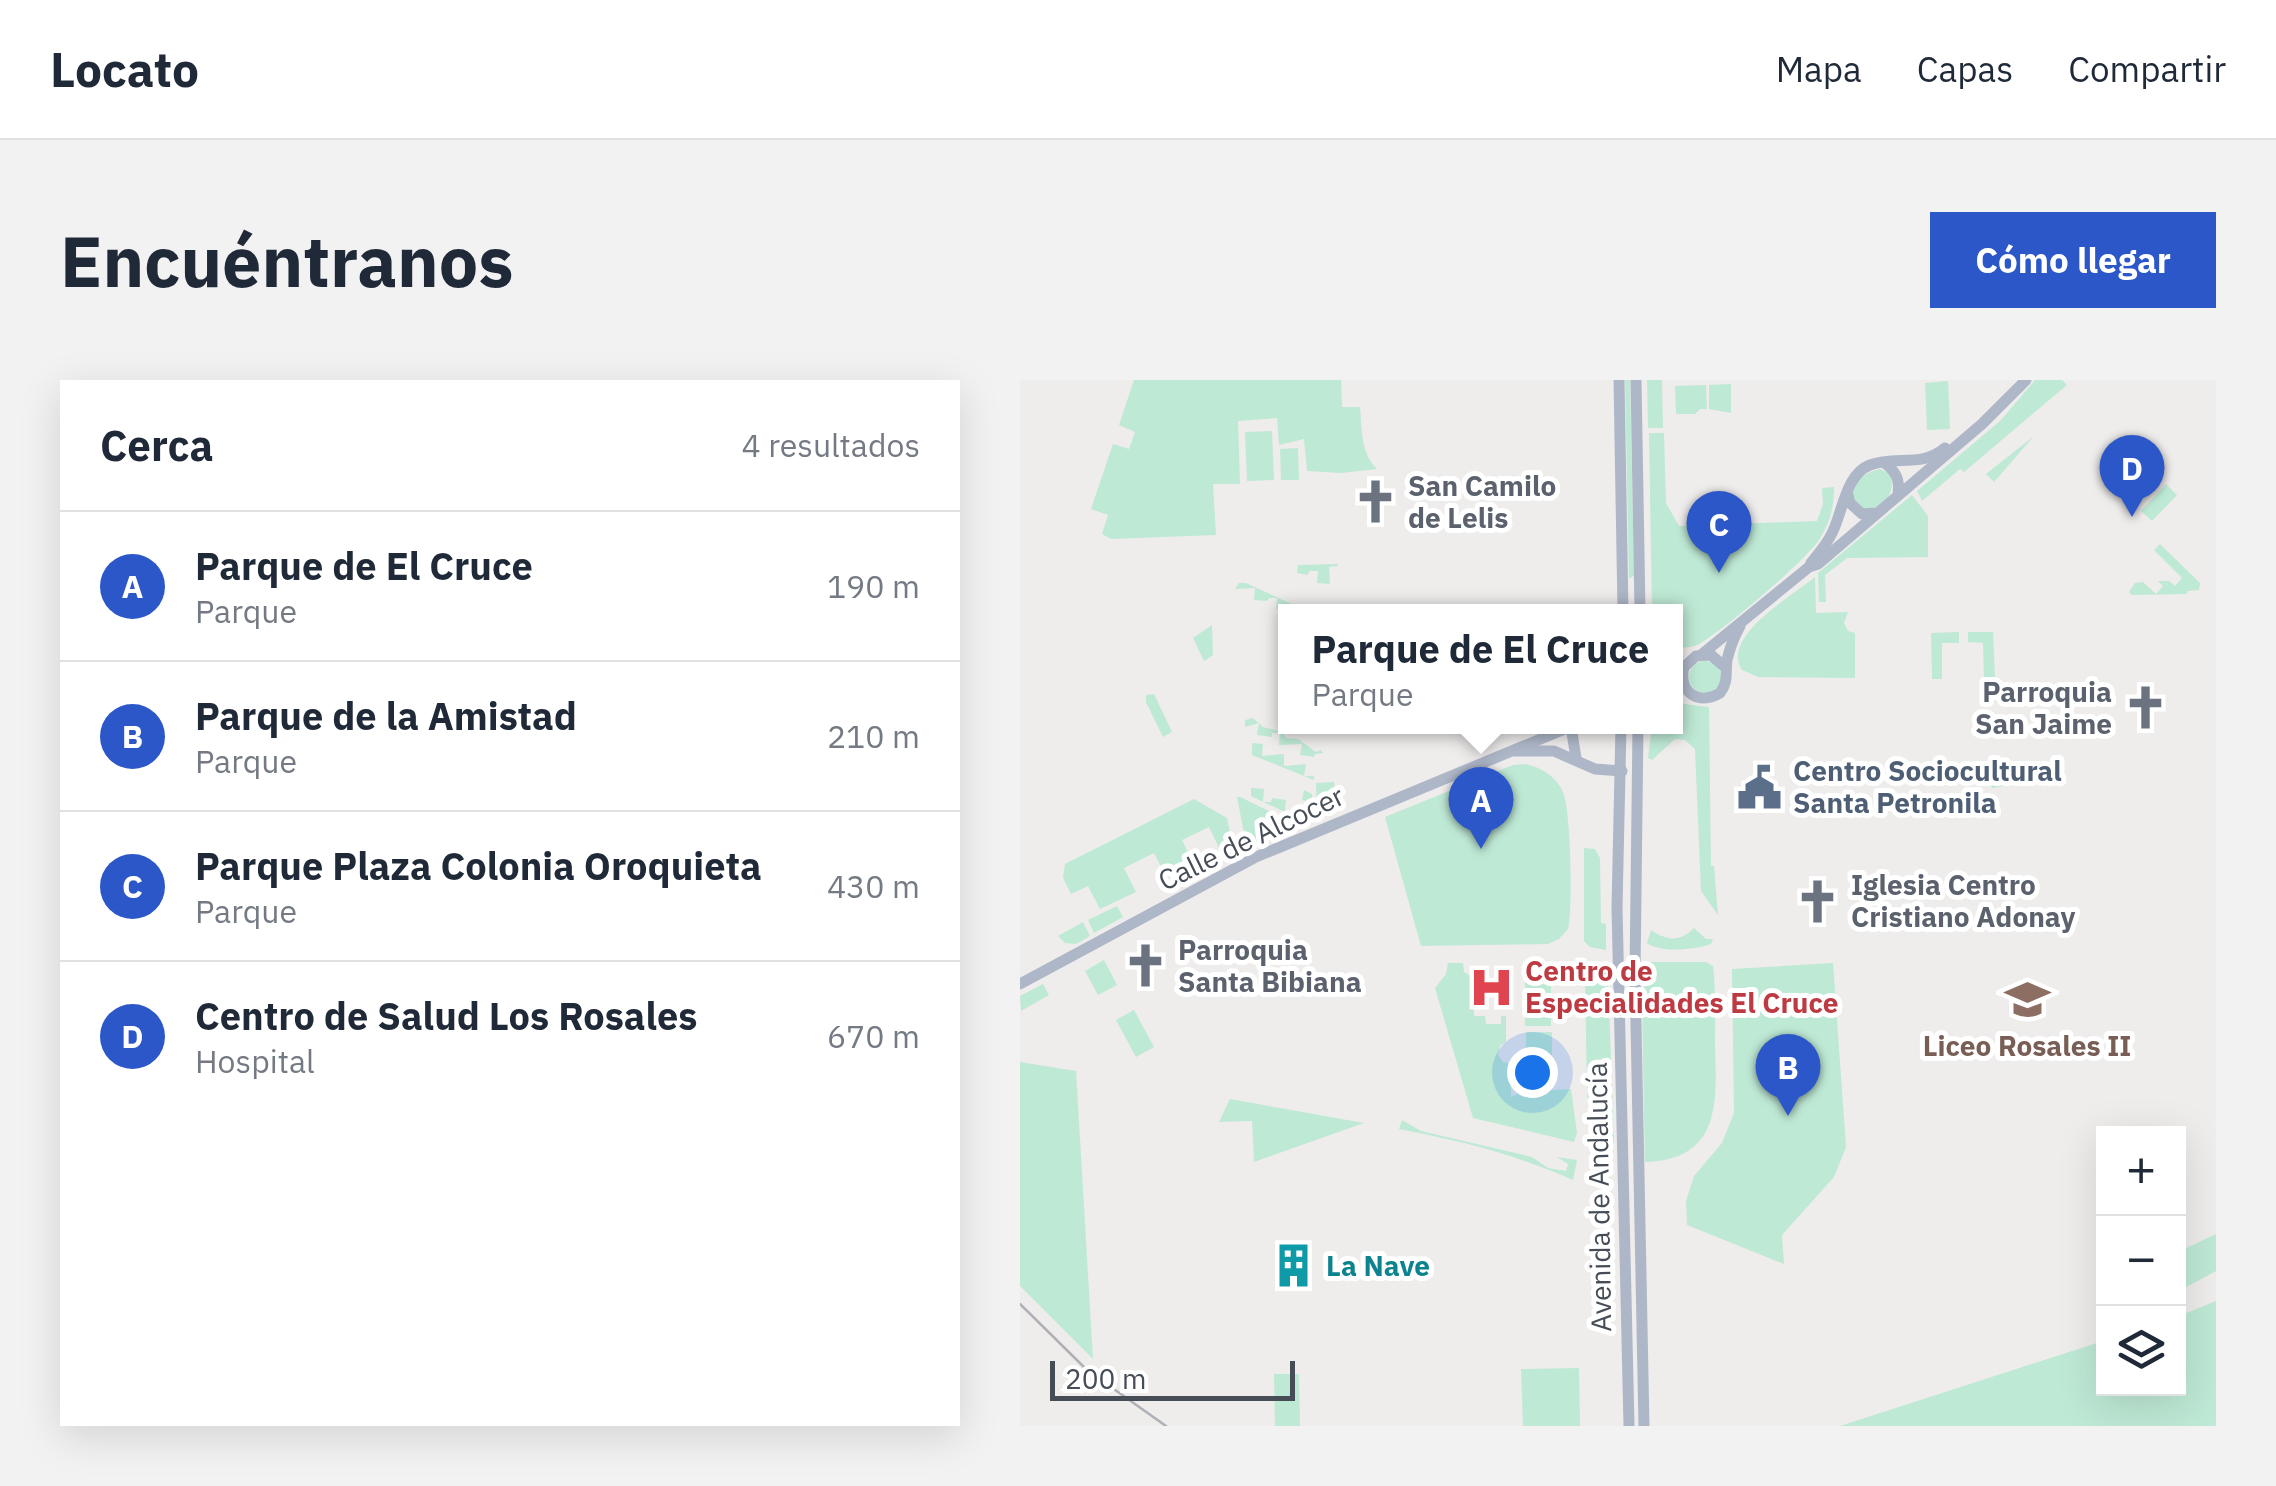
<!DOCTYPE html>
<html lang="es">
<meta charset="utf-8">
<style>
body{margin:0;font-family:"IBM Plex Sans",sans-serif;background:#f2f2f3;color:#1f2937}
.controls{position:absolute;right:30px;bottom:30px;display:grid;overflow:hidden;border-radius:0px;box-shadow:0 10px 40px #0002}
.controls button{width:90px;height:90px;display:grid;place-items:center;padding:0;border:0;border-bottom:2px solid #e0e1e3;background:#fff;color:#1f2937;font:50px sans-serif}
.scale{position:absolute;left:30px;bottom:25px;width:245px;box-sizing:border-box;padding-left:10px;border:5px solid #464d57;border-top:0;font-size:28px;line-height:35px;white-space:nowrap;color:#464d57;-webkit-text-stroke:8px #fff;paint-order:stroke}
.you{position:absolute;left:512px;top:692px;width:35px;height:35px;margin:-25px;border:8px solid #fff;border-radius:50%;background:#1a73e8;box-shadow:0 0 0 15px #1a73e833}
.badge{display:grid;place-items:center;width:65px;height:65px;border-radius:50%;background:#2c57c9;color:#fff;font-size:32px;font-weight:700}
.pin{position:absolute;translate:-50% -82px;filter:drop-shadow(0 2px 5px #0008)}
.pin::after{content:'';position:absolute;top:52px;width:35px;height:30px;background:inherit;clip-path:polygon(0 0,100% 0,50% 100%)}
.popup{position:absolute;left:258px;top:224px;width:405px;height:130px;box-sizing:border-box;display:grid;place-content:center;border-radius:0px;background:#fff;filter:drop-shadow(0 2px 8px #0005);font-size:32px;white-space:nowrap;color:#747a83}
.popup b{font-size:38px;color:#1f2937}
.popup::after{content:'';position:absolute;left:50%;top:100%;margin-left:-20px;border:20px solid transparent;border-top-color:#fff}
.list{margin:0;padding:0;list-style:none}
h2{display:flex;justify-content:space-between;align-items:center;height:130px;margin:0;padding:0 40px;font-size:42px}
h2 small{font-size:32px;font-weight:400;color:#747a83}
.list li{display:grid;grid-template-columns:65px 1fr auto;gap:30px;align-items:center;box-sizing:border-box;height:150px;padding:0 40px;border-top:2px solid #e0e1e3}
.list b{display:block;font-size:38px;white-space:nowrap}
.list p{margin:0;font-size:32px;white-space:nowrap;color:#747a83}
.list em{font-size:32px;font-style:normal;color:#747a83}
.icon{flex:none;width:55px;height:55px;fill:none;stroke:currentColor;stroke-width:2;stroke-linecap:round;stroke-linejoin:round}
.map{position:relative;flex:none;width:1196px;height:1046px;overflow:hidden;border-radius:0px}
header{display:flex;align-items:center;gap:60px;box-sizing:border-box;height:140px;padding:0 50px;background:#fff;border-bottom:2px solid #e0e1e3}
header strong{font-size:48px}
nav{display:flex;gap:55px;margin-inline-start:auto;font-size:35px}
.intro{display:flex;align-items:center;justify-content:space-between;box-sizing:border-box;height:240px;padding:0 60px}
h1{margin:0;font-size:70px}
.button{padding:25px 45px;border-radius:0px;background:#2c57c9;color:#fff;font-size:35px;font-weight:700}
main{display:flex;gap:60px;padding:0 60px}
aside{flex:1;background:#fff;border-radius:0px;box-shadow:0 10px 40px #0002}
.map>svg:first-child{display:block}
.green{fill:#bee9d5}
.lines{fill:none;stroke-linecap:round;stroke-linejoin:round}
.major{stroke:#aeb7c8;stroke-width:11}
.rail{stroke:#afb0b6;stroke-width:2.5}
.labels{text-anchor:middle;stroke-width:10;stroke-linejoin:round;paint-order:stroke}
.worship-label{font-size:28px;font-weight:bold;fill:#5b616d;stroke:#fff;text-anchor:start}
.service-label{font-size:28px;font-weight:bold;fill:#4e5e75;stroke:#fff;text-anchor:start}
.street-label{font-size:28px;fill:#464d57;stroke:#fff}
.health-label{font-size:28px;font-weight:bold;fill:#be3a42;stroke:#fff;text-anchor:start}
.education-label{font-size:28px;font-weight:bold;fill:#785e54;stroke:#fff}
.culture-label{font-size:28px;font-weight:bold;fill:#0d838f;stroke:#fff;text-anchor:start}
</style>
<header>
<strong>Locato</strong>
<nav><a>Mapa</a><a>Capas</a><a>Compartir</a></nav>
</header>
<div class="intro"><h1>Encuéntranos</h1><a class="button">Cómo llegar</a></div>
<main>
<aside>
<h2>Cerca<small>4 resultados</small></h2>
<ul class="list">
<li><span class="badge">A</span><div><b>Parque de El Cruce</b><p>Parque</p></div><em>190 m</em></li>
<li><span class="badge">B</span><div><b>Parque de la Amistad</b><p>Parque</p></div><em>210 m</em></li>
<li><span class="badge">C</span><div><b>Parque Plaza Colonia Oroquieta</b><p>Parque</p></div><em>430 m</em></li>
<li><span class="badge">D</span><div><b>Centro de Salud Los Rosales</b><p>Hospital</p></div><em>670 m</em></li>
</ul>
</aside>
<div class="map">
<svg width="1196" height="1046" viewBox="0 0 1196 1046">
<rect width="100%" height="100%" fill="#efecec"/>
<!-- green -->
<g class="green">
<path d="M114 0H321L322 27H340C342 51 341 74 357 89L321 93 287 91 284 59 259 65 257 38 218 41 220 104H193L196 155 91 159 82 154 88 135 71 129 93 64 109 69 115 52 99 45Z"/>
<polygon points="605,0 610,0 614,195 609,199"/>
<polygon points="627,0 642,0 643,48 628,48"/>
<polygon points="1015,0 1042,0 1047,5 944,92 940,89 902,121 897,111 980,41"/>
<polygon points="928,1 930,49 907,50 905,3"/>
<polygon points="711,4 711,33 689,29 689,5"/>
<polygon points="686,5 687,29 680,29 675,34 656,34 655,6"/>
<polygon points="252,51 254,100 227,101 225,52"/>
<path d="M629 53H644L646 123 659 146 797 141 803 124 802 108 814 107C814 127 810 143 799 160 785 181 703 251 679 264 671 268 665 268 656 267V232L632 231Z"/>
<polygon points="1014,56 974,102 966,94 1009,60"/>
<polygon points="278,68 279,100 261,100 260,69"/>
<path d="M861 89 871 95C875 116 864 129 841 130L831 116C835 99 845 92 861 89Z"/>
<polygon points="1146,104 1157,115 1132,141 1121,131"/>
<polygon points="892,115 908,136 908,177 827,178 805,195 806,222 799,222 798,193"/>
<polygon points="1140,164 1180,203 1179,210 1167,211 1167,214 1112,215 1109,212 1115,203 1123,202 1136,214 1143,206 1138,201 1149,201 1155,206 1162,198 1134,170"/>
<polygon points="318,184 318,186 309,187 310,204 297,203 298,191 289,191 288,195 277,193 278,185"/>
<path d="M795 197 796 233 828 232 824 243 828 251 835 253V298L738 297 722 290C700 257 772 216 795 197Z"/>
<polygon points="219,203 226,203 287,231 278,231 278,227 270,228 270,231 256,229 257,218 249,218 247,221 234,220 235,208 215,209"/>
<polygon points="192,245 193,275 184,281 173,258"/>
<polygon points="939,252 939,263 922,263 922,299 912,299 911,253"/>
<polygon points="948,252 973,252 975,299 964,299 963,263 948,262"/>
<circle cx="685" cy="297" r="16"/>
<polygon points="134,314 152,352 143,357 126,322 126,315"/>
<polygon points="656,323 689,327 691,486 694,486 698,535 681,511 675,369 665,360 655,359 632,380 628,378 632,347 656,346"/>
<polygon points="233,338 243,347 263,352 266,358 278,359 296,372 301,370 303,373 295,374 294,377 280,375 282,364 259,365 260,353 252,353 252,357 237,355 239,343 225,347 225,340"/>
<polygon points="232,363 243,364 242,376 264,374 264,386 286,384 284,396 294,396 294,400 232,375"/>
<path d="M506 384C522 388 536 396 543 412 551 430 553 529 548 549L539 559 528 564 401 566 365 437 493 385Z"/>
<polygon points="996,384 999,403 972,408 968,388"/>
<polygon points="314,402 315,433 297,440 296,403"/>
<path d="M231 408 244 409 243 422H251L252 418 266 420 265 431H272L273 428 285 430V421L282 420 284 410 292 414 293 441 284 445C270 432 248 425 231 416Z"/>
<polygon points="217,417 220,417 280,446 231,465 224,453"/>
<polygon points="174,419 207,438 213,466 201,472 189,447 162,460 174,485 147,498 134,473 104,488 116,512 80,529 68,506 51,514 43,498 45,484"/>
<polygon points="564,468 575,469 580,478 581,543 586,544 586,570 570,567 564,561"/>
<polygon points="97,526 103,537 74,553 68,540"/>
<polygon points="63,542 70,556 56,564 45,563 38,556"/>
<path d="M674 548 686 559H693L691 564C675 570 640 573 627 563L631 550C645 560 660 563 674 548Z"/>
<polygon points="84,580 97,605 78,615 65,591"/>
<polygon points="576,582 588,594 594,764 573,738 567,715 565,596 568,586"/>
<path d="M628 582H686L693 586C696 612 695 640 695 666 697 724 700 780 625 782L622 624Z"/>
<polygon points="428,583 443,583 444,592 454,598 454,636 465,636 466,644 481,644 481,636 486,636 486,662 480,666 478,675 483,682 491,684 491,717 501,712 551,709 557,753 554,762 453,738 415,608 426,594"/>
<polygon points="813,583 826,767 814,797 762,855 764,884 667,845 666,821 674,796 702,763 714,733 712,589"/>
<rect x="505" y="596" width="26" height="50"/>
<polygon points="23,604 29,615 1,631 0,616"/>
<polygon points="114,630 134,667 116,677 96,640"/>
<polygon points="506,652 532,652 532,700 506,701"/>
<polygon points="0,682 56,691 73,979 0,906"/>
<polygon points="210,719 344,743 234,782 232,741 199,742"/>
<path d="M382 740 401 751 512 777 528 788 546 791 548 784 537 777 557 780 553 800C491 773 445 762 379 749Z"/>
<polygon points="1196,854 1196,891 1159,911 1160,871"/>
<polygon points="1196,921 1196,1046 820,1046 1083,961 1084,1008 1158,1008 1159,936"/>
<polygon points="559,988 560,1046 503,1046 501,989"/>
<polygon points="254,994 279,994 280,1046 255,1046"/>
</g>
<g class="lines">
<!-- major -->
<g class="major">
<polyline points="599,0 603,232"/>
<polyline points="616,0 620,232"/>
<path d="M865 83C877 93 880 100 878 115"/>
<polyline points="828,115 830,123 842,134 857,133"/>
<path d="M791 183C799 173 808 163 813 151 823 130 826 94 850 85 875 75 902 88 925 68"/>
<polyline points="681,275 789,187 798,184 962,44 1006,0"/>
<path d="M706 288 691 275 676 276 664 287C658 312 678 326 700 313 709 301 705 293 707 280 710 267 714 257 720 246"/>
<polyline points="601,346 597,528 609,1046"/>
<polyline points="618,346 615,594 624,1046"/>
<polyline points="495,371 534,371 575,389 602,391"/>
<polyline points="556,378 552,353 558,346"/>
<polyline points="0,604 236,477 552,346"/>
</g>
<!-- rail -->
<polyline class="rail" points="0,924 67,990 146,1046"/>
</g>
<!-- icons -->
<defs>
<symbol id="church-bare" viewBox="-9 -9 18 18"><path d="M-1.2-6h2.4v3.5h3.3v2.4h-3.3V6h-2.4V-.1h-3.3v-2.4h3.3Z" fill="#6b7280" stroke="#fff" stroke-width="2.5" paint-order="stroke"/></symbol>
<symbol id="civic-bare" viewBox="-9 -9 18 18"><path d="M-.6-6.5H3V-4.5H.6V-3L4-1V1h2V6H-6V1h2V-1L-.6-3ZM-1.2 2.5V6h2.4V2.5Z" fill="#5c6f8a" stroke="#fff" stroke-width="2.5" paint-order="stroke"/></symbol>
<symbol id="hospital-bare" viewBox="-9 -9 18 18"><path d="M-5-5h3v3.5h4V-5h3V5h-3V1.5h-4V5h-3Z" fill="#e0444e" stroke="#fff" stroke-width="2.5" paint-order="stroke"/></symbol>
<symbol id="school-bare" viewBox="-9 -9 18 18"><path d="M0-5L7-2L0 1L-7-2ZM-4 1L0 2.5L4 1V4Q0 6-4 4Z" fill="#8d6e63" stroke="#fff" stroke-width="2.5" paint-order="stroke"/></symbol>
<symbol id="building-bare" viewBox="-9 -9 18 18"><path d="M-4-6H4V6H1V3H-1V6H-4ZM-2.5-4.3h1.7v1.8h-1.7ZM.8-4.3h1.7v1.8H.8ZM-2.5-1h1.7V.8h-1.7ZM.8-1h1.7V.8H.8Z" fill="#0f9aa8" stroke="#fff" stroke-width="2.5" paint-order="stroke"/></symbol>
</defs>
<g fill-rule="evenodd">
<use href="#church-bare" x="324" y="90" width="63" height="63"/>
<use href="#church-bare" x="1094" y="296" width="63" height="63"/>
<use href="#civic-bare" x="708" y="376" width="63" height="63"/>
<use href="#church-bare" x="766" y="490" width="63" height="63"/>
<use href="#church-bare" x="94" y="554" width="63" height="63"/>
<use href="#hospital-bare" x="440" y="576" width="63" height="63"/>
<use href="#school-bare" x="976" y="588" width="63" height="63"/>
<use href="#building-bare" x="242" y="854" width="63" height="63"/>
</g>
<g class="labels">
<!-- worship labels -->
<g class="worship-label">
<text x="388" y="116">San Camilo<tspan x="388" dy="32">de Lelis</tspan></text>
<text x="1092" y="322" text-anchor="end">Parroquia<tspan x="1092" dy="32">San Jaime</tspan></text>
<text x="831" y="515">Iglesia Centro<tspan x="831" dy="32">Cristiano Adonay</tspan></text>
<text x="158" y="580">Parroquia<tspan x="158" dy="32">Santa Bibiana</tspan></text>
</g>
<!-- service labels -->
<g class="service-label">
<text x="773" y="401">Centro Sociocultural<tspan x="773" dy="32">Santa Petronila</tspan></text>
</g>
<!-- street labels -->
<g class="street-label">
<text transform="translate(231 458) rotate(-26)" y="10">Calle de Alcocer</text>
<text transform="translate(579 817) rotate(-91)" y="10">Avenida de Andalucía</text>
</g>
<!-- health labels -->
<g class="health-label">
<text x="505" y="601">Centro de<tspan x="505" dy="32">Especialidades El Cruce</tspan></text>
</g>
<!-- education labels -->
<g class="education-label">
<text x="1007" y="676">Liceo Rosales II</text>
</g>
<!-- culture labels -->
<g class="culture-label">
<text x="306" y="896">La Nave</text>
</g>
</g>
</svg>
<div class="controls">
<button>+</button>
<button>−</button>
<button><svg class="icon" aria-label="layers" viewBox="0 0 24 24"><path d="M12 4l9 5-9 5-9-5zM3 14l9 5 9-5"/></svg></button>
</div>
<div class="scale">200 m</div>
<div class="you"></div>
<div class="pin badge" style="left:461px;top:469px">A</div>
<div class="popup"><b>Parque de El Cruce</b>Parque</div>
<div class="pin badge" style="left:768px;top:736px">B</div>
<div class="pin badge" style="left:699px;top:193px">C</div>
<div class="pin badge" style="left:1112px;top:137px">D</div>
</div>
</main>
